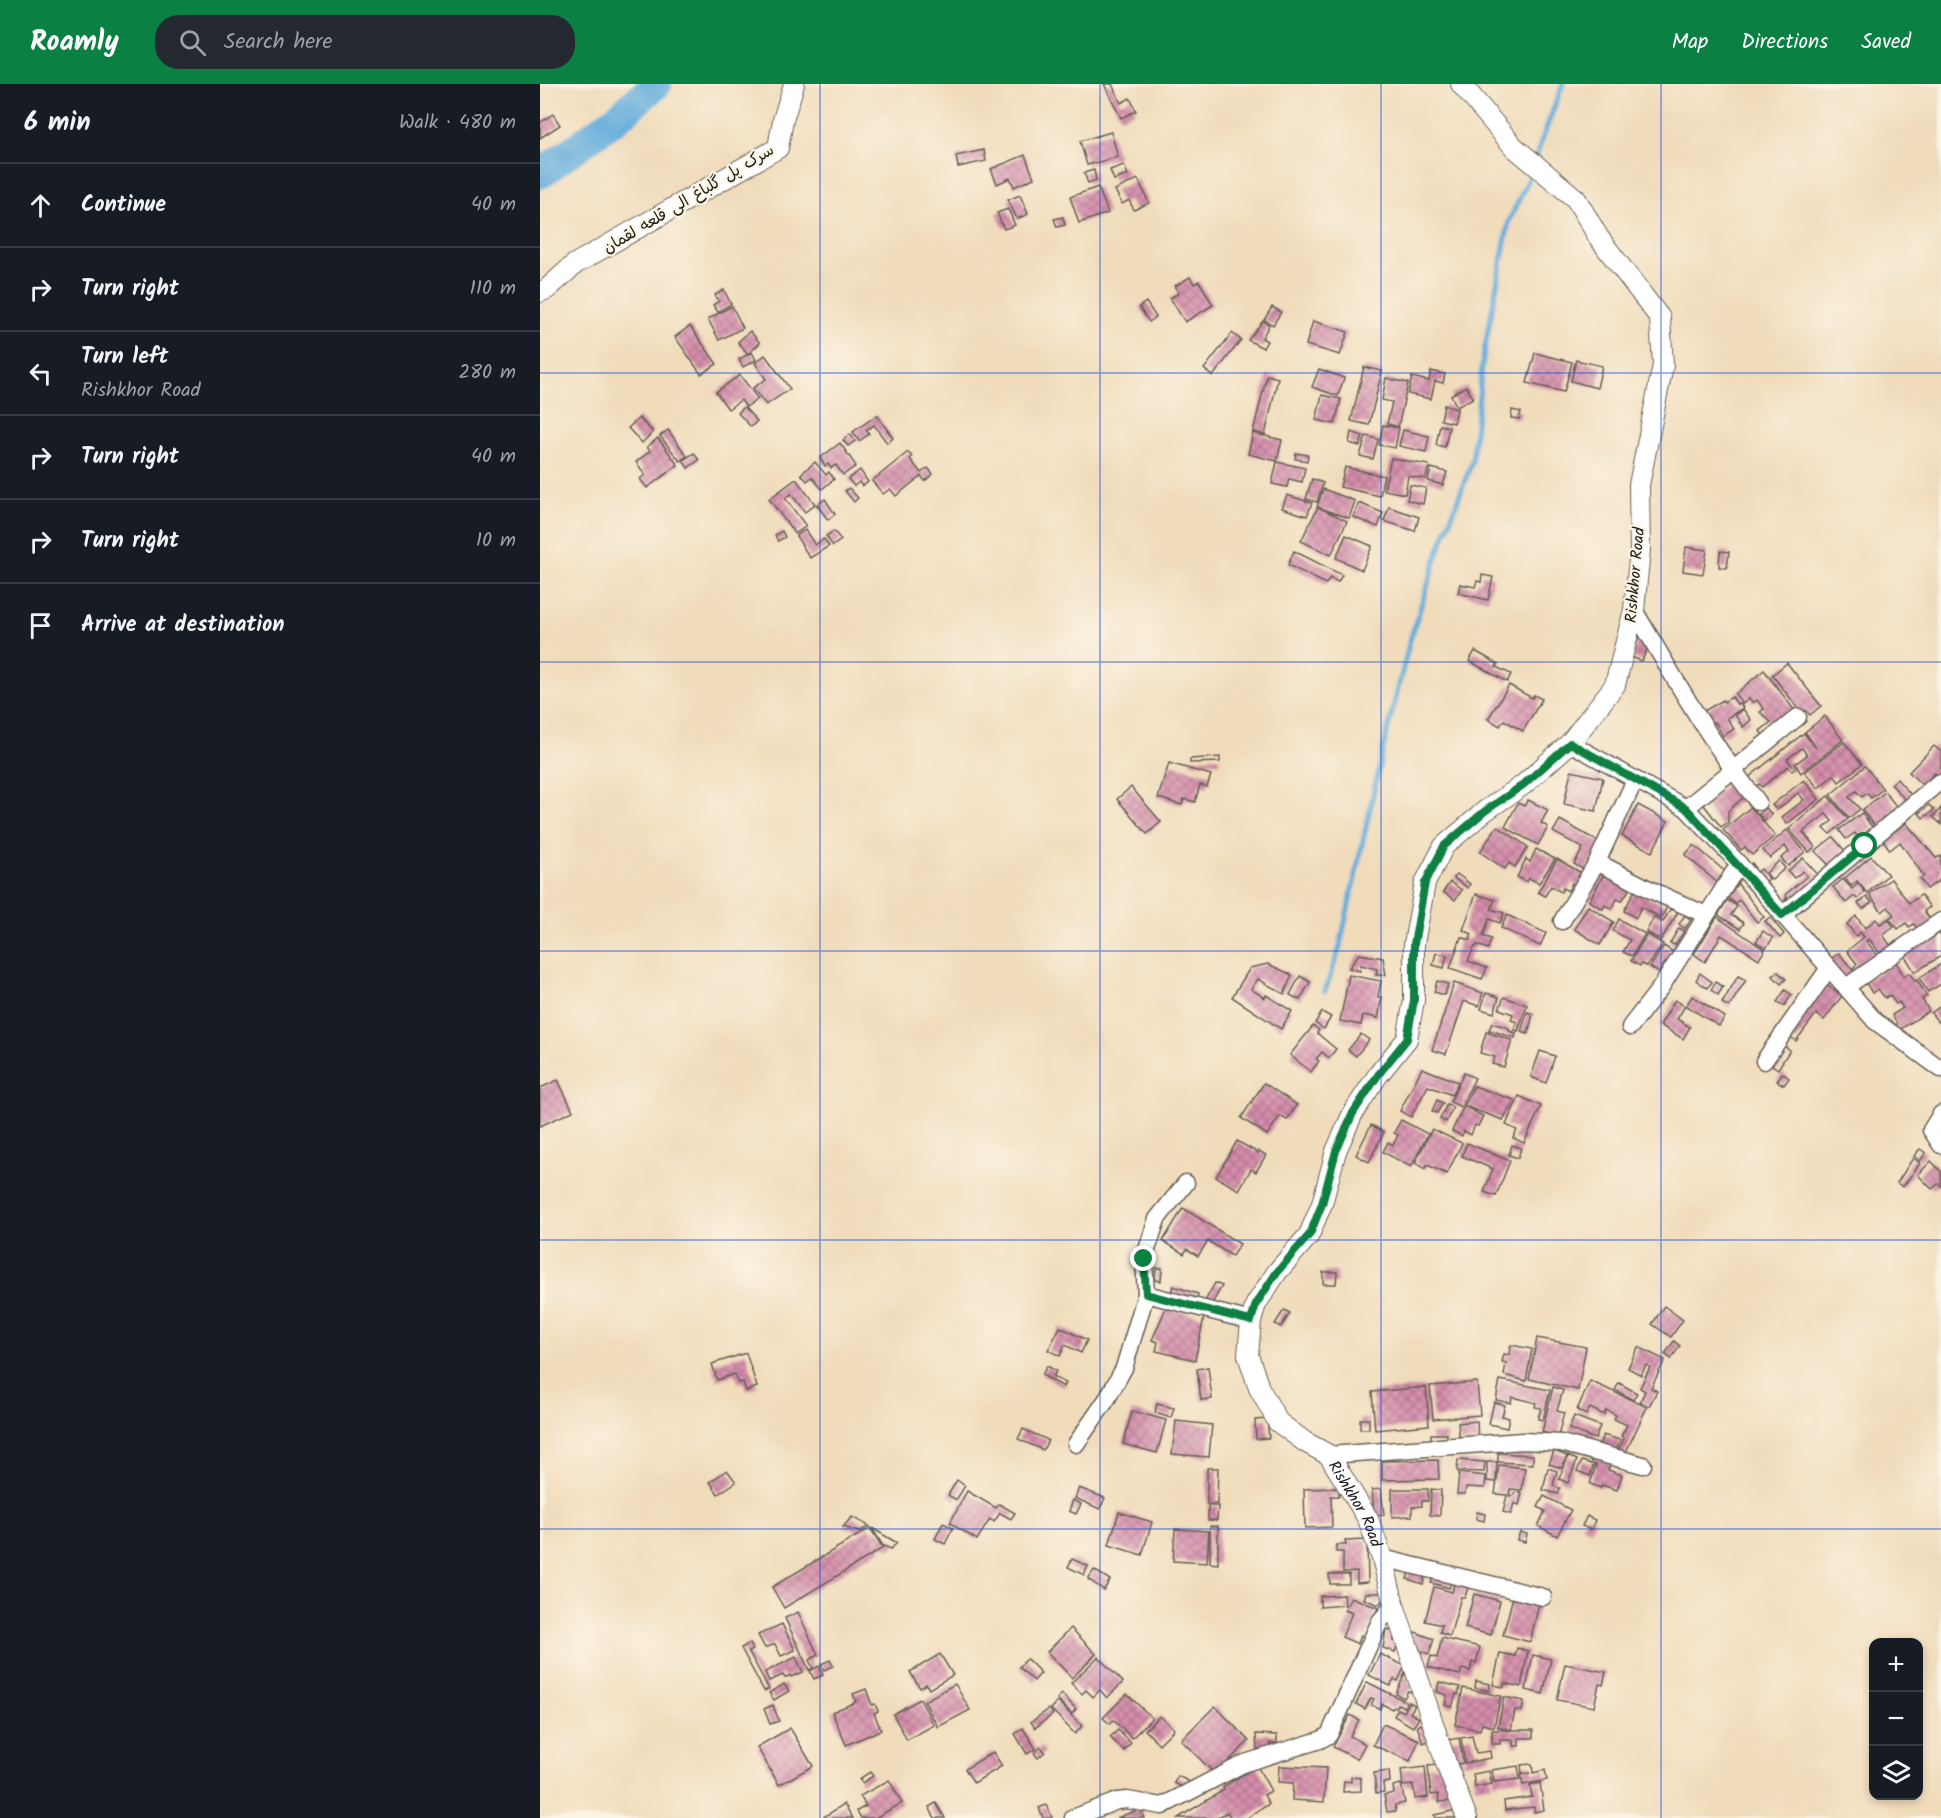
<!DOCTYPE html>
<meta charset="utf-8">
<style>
body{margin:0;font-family:Kalam,"Playpen Sans Arabic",sans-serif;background:#242831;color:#f1f3f6}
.controls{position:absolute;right:18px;bottom:18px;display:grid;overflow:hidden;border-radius:12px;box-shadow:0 3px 9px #0003}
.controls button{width:54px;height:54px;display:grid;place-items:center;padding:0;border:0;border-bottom:2px solid #363941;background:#171b24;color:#f1f3f6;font:30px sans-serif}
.stop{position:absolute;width:18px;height:18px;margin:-14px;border:4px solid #0b8043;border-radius:50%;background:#fff}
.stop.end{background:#0b8043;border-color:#fff;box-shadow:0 2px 6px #0008}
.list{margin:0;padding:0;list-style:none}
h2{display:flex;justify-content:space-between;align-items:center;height:78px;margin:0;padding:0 24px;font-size:26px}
h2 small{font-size:20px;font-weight:400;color:#9ea1a6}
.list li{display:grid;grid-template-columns:39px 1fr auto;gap:18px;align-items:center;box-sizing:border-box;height:84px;padding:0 24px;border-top:2px solid #363941}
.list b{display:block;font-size:22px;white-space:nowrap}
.list p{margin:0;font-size:20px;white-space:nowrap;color:#9ea1a6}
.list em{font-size:20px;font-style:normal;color:#9ea1a6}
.icon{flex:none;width:33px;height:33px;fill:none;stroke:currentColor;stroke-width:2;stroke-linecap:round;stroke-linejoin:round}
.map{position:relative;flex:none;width:1401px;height:1734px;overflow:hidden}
header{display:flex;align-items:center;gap:36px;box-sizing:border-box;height:84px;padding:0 30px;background:#0b8043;color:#fff}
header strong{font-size:28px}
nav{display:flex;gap:33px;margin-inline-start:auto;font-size:21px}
.search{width:420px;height:54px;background:#242831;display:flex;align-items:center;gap:15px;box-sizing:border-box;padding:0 21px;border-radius:24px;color:#9ea1a6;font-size:22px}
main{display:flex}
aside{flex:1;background:#171b24}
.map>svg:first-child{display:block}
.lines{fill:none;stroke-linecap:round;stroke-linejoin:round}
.stream{stroke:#65addc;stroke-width:5}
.river{stroke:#65addc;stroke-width:30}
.building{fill:url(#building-cross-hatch)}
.minor-casing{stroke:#665f54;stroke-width:19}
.tertiary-casing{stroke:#665f54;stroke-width:22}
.minor{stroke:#fff;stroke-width:16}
.tertiary{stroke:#fff;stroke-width:20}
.route{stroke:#0b8043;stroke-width:8}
.grid{fill:none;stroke:#1d4ed8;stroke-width:1.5;stroke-opacity:0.55}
.labels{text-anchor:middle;stroke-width:4.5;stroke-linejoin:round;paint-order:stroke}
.street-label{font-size:16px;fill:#1c1c1c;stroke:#fcf5e5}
</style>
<header>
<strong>Roamly</strong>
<div class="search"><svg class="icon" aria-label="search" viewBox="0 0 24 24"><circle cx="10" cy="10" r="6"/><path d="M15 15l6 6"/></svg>Search here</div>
<nav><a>Map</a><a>Directions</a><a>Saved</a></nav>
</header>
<main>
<aside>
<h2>6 min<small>Walk · 480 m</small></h2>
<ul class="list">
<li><svg class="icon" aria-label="ahead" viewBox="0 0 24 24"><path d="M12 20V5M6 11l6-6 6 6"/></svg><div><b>Continue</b></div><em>40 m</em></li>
<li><svg class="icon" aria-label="right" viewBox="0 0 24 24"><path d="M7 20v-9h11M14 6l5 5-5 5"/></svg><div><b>Turn right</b></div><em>110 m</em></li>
<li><svg class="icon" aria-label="left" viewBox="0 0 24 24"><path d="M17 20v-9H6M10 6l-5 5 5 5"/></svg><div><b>Turn left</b><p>Rishkhor Road</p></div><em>280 m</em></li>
<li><svg class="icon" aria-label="right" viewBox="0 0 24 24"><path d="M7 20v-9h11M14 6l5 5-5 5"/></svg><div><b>Turn right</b></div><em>40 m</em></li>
<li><svg class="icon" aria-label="right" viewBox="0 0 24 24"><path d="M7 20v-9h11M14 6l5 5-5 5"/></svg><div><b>Turn right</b></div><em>10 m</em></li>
<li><svg class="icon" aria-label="arrive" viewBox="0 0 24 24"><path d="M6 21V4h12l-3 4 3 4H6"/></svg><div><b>Arrive at destination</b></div></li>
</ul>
</aside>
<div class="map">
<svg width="1401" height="1734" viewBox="0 0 1401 1734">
<defs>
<pattern id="building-cross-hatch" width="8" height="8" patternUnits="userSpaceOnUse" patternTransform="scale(1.5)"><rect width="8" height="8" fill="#d58dac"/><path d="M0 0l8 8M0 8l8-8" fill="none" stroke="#ac728b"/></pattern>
</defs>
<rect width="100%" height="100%" fill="#fcf5e5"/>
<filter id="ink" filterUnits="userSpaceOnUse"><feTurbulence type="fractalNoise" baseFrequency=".0167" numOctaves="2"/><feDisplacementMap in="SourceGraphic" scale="12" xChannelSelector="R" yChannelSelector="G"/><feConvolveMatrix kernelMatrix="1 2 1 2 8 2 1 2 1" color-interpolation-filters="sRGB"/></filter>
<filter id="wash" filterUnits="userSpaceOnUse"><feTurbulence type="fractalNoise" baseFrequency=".008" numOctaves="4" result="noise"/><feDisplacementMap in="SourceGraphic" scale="24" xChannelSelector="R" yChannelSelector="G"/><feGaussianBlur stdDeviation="1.35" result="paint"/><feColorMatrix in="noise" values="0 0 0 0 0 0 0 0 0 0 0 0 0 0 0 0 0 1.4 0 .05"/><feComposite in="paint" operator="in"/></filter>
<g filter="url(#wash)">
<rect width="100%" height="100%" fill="#f0dcbb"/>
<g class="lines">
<!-- stream -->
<g class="stream">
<polyline points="996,75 1001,58 1023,0"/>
<polyline points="785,907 799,866 844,661 870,556 899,466 932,378 943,273 969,137 993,86"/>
</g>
<!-- river -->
<polyline class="river" points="0,90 77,34 117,0"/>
</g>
<g id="blocks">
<!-- building -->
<g class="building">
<polygon points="564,0 572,0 581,19 590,14 596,27 581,34"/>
<polygon points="13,30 20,41 0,54 0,39"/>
<polygon points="571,48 578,73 547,81 540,57"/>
<polygon points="444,66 446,77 418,83 416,72"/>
<polygon points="485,71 494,94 474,103 470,94 457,100 451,85"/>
<polygon points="584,81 588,91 574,96 570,86"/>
<polygon points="554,86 556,96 548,99 544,89"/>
<polygon points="598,95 609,119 594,126 589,116 582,120 575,106"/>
<polygon points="558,103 568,129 539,139 530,113"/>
<polygon points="480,111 488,130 477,135 468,116"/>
<polygon points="468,125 475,141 464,145 457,129"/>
<polygon points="523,133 525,141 517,143 514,135"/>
<polygon points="650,193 654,200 659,197 673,221 645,238 630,214 639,209 635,202"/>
<polygon points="184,206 191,220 178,228 173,221 179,217 175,211"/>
<polygon points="606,218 616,233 609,238 599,223"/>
<polygon points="192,222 203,244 179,256 168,235"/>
<polygon points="732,223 741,228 733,241 724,236"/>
<polygon points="723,237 729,241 722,254 727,257 723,264 708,256"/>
<polygon points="773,237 808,248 800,271 766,261"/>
<polygon points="150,242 177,280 161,290 135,253"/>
<polygon points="210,247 220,259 208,270 198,258"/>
<polygon points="692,249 701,256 673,292 664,285"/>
<polygon points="212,268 216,276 203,283 199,275"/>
<polygon points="995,269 1032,278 1024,308 987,299"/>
<polygon points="225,271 250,305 226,321 213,304 226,295 215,279"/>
<polygon points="1036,276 1062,282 1057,304 1031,297"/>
<polygon points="824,283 842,287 829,341 811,337"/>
<polygon points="779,285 804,294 798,312 772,303"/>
<polygon points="891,287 905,290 903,299 895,297 891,315 868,310 872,293 889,297"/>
<polygon points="200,291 218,315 206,323 201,316 188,325 176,308"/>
<polygon points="727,291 738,294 725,351 713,348"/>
<polygon points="846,294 868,299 858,343 847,340 852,318 842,316"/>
<polygon points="926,302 933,314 917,323 911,311"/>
<polygon points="782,311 801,315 795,340 776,336"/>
<polygon points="904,321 917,325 914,339 901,336"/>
<polygon points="204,323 217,337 211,343 198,329"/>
<polygon points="972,326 981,328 979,335 971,334"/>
<polygon points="337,331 353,354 347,359 334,341 326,346 329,350 319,357 313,348"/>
<polygon points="99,334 113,348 102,359 88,344"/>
<polygon points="843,341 859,344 855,364 839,361"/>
<polygon points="900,341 909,343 905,363 896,361"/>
<polygon points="128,346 147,372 140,377 120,352"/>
<polygon points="863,346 889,352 886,368 859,362"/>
<polygon points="811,348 823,352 820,362 809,359"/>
<polygon points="713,349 742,356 737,377 708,370"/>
<polygon points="310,350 315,357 308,362 303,356"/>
<polygon points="826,352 838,355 833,375 820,372"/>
<polygon points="118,354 138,381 107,404 100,395 105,391 96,378 110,367 107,363"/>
<polygon points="300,359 316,382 303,391 296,381 291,384 288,380 285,382 280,374"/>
<polygon points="368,368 372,373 370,375 381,389 388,384 393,390 385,397 381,392 356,412 350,405 343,410 332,397"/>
<polygon points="154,369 159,376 148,384 143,376"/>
<polygon points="756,369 768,371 767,377 755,375"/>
<polygon points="851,374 889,381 886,395 868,392 865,410 844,406"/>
<polygon points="275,378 286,391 289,388 294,395 282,405 272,393 267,397 261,390"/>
<polygon points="737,378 765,384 762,398 749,395 747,403 732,400"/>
<polygon points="805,383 844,392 840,412 800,403"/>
<polygon points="891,384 907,388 903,401 888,397"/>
<polygon points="320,386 328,398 322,402 319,398 314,402 308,395"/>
<polygon points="256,395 275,420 265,428 251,410 245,414 266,442 255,450 229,415"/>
<polygon points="772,395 783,399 777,418 766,415"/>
<polygon points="870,401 886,404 883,420 867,416"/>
<polygon points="309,404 318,414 314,418 305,407"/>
<polygon points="783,405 815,417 809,434 777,423"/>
<polygon points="747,411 772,419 767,432 742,424"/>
<polygon points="285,415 295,430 288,436 277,421"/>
<polygon points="819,419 843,429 838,443 813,433"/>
<polygon points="778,423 807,437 791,471 761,457"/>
<polygon points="849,423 879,433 875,447 844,437"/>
<polygon points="265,446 275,461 284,455 289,462 270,474 256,452"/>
<polygon points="242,447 245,453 238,457 235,451"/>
<polygon points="294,447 301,456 293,462 286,452"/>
<polygon points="806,451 832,462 822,486 796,474"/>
<polygon points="1146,463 1167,466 1163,490 1143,487"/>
<polygon points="754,467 802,491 798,498 790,494 786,500 748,481"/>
<polygon points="1180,467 1189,468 1187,484 1179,483"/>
<polygon points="942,491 953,493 948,516 918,509 920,500 935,503 937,497 941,498"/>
<polygon points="1099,553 1110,557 1102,577 1091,573"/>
<polygon points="935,567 958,580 956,583 971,590 967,598 929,577"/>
<polygon points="1247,579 1281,622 1270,631 1266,626 1262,629 1232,591"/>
<polygon points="1224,586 1255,627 1223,651 1220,647 1231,638 1220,628 1224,625 1217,616 1213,619 1209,614 1203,620 1195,610"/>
<polygon points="969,601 992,614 994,611 1002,615 983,647 964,636 960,642 948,635"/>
<polygon points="1192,613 1197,620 1200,619 1203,624 1187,634 1194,645 1183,652 1175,638 1172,639 1164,627 1183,616 1184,618"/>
<polygon points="1203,625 1211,636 1203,643 1195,631"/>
<polygon points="1285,632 1303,656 1261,689 1255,680 1267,671 1262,664 1247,675 1255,685 1252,687 1248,682 1222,703 1219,700 1215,703 1208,694 1264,649 1276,664 1265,648"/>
<polygon points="1304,658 1322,680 1299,698 1294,691 1278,704 1265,688"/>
<polygon points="1394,662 1401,668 1401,692 1399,693 1395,689 1390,694 1395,699 1387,706 1369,688"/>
<polygon points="680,673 680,678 650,679 650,675"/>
<polygon points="629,679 671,691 667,703 660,701 655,718 644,715 642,721 618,714"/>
<polygon points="1325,682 1343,705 1331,714 1327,709 1322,713 1316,707 1309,713 1320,725 1309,734 1290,711"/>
<polygon points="1031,687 1063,694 1056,727 1024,720"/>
<polygon points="1357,695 1372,712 1370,721 1351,700"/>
<polygon points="1191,696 1204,713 1188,727 1188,738 1181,743 1164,721"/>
<polygon points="1264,696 1279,715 1247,740 1242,733 1264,716 1258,709 1237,726 1232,721"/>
<polygon points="591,703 621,738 607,750 577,715"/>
<polygon points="1345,708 1356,722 1349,729 1353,734 1338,746 1322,726"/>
<polygon points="1288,712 1308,735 1290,750 1284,744 1292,737 1286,730 1263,748 1275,763 1269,768 1249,745"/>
<polygon points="988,716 1008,726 1001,739 1008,743 998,761 965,743 978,719 984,722"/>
<polygon points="1098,721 1128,737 1112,768 1082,752"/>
<polygon points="1389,721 1394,726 1383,734 1379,729"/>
<polygon points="1211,723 1235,752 1212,771 1205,763 1201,766 1183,746"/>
<polygon points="1226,724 1232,731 1224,737 1219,730"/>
<polygon points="1401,724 1401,740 1393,733"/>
<polygon points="1322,729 1333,744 1319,755 1315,749 1306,755 1299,746"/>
<polygon points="1020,736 1061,759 1046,787 1034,780 1043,764 1013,748"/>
<polygon points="1366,739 1396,774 1401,772 1401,795 1387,805 1380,795 1384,792 1360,758 1350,766 1343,756"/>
<polygon points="957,742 988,763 975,783 969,779 965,785 940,768"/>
<polygon points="1247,746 1265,768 1248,782 1241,774 1249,768 1245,762 1230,774 1223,766"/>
<polygon points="1293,753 1305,767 1289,781 1275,767"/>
<polygon points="1154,761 1188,790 1179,800 1145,771"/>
<polygon points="996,765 1015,775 999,799 989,794 987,798 977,793 986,775 990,778"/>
<polygon points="1331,772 1348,791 1327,809 1317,797 1311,802 1305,794"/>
<polygon points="1263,774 1279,792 1248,818 1245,815 1247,813 1246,810 1267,792 1263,787 1254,794 1248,787"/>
<polygon points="1017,775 1047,792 1040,803 1032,799 1028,807 1023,804 1021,808 1011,802 1005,812 998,808"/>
<polygon points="1239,777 1245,784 1232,796 1226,789"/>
<polygon points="1212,779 1215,783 1212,785 1216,789 1221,785 1229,795 1221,802 1205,784"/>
<polygon points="917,790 930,800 928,804 914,794"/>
<polygon points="1064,790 1090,804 1082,817 1077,815 1072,825 1065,821 1063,825 1049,817"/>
<polygon points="1303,795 1312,805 1318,799 1325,808 1317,815 1314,812 1306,819 1293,803"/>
<polygon points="1351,795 1369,819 1381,811 1390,823 1384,827 1393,839 1380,848 1374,840 1369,843 1366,839 1358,845 1349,834 1354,831 1348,823 1342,828 1329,810"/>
<polygon points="910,798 922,806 915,816 903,808"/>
<polygon points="1197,799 1224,833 1217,838 1199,816 1195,819 1188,814"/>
<polygon points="1095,806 1127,823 1121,834 1101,823 1096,834 1084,827"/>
<polygon points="936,810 955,816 951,825 964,829 960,839 949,835 943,852 951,855 948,865 937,861 935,864 934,863 928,877 947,884 942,895 910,884 921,853 930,856 932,850 923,846"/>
<polygon points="1327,813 1332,818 1323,825 1318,819"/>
<polygon points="1187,816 1197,822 1191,831 1204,839 1200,845 1178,831"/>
<polygon points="1048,822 1074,838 1060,861 1034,845"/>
<polygon points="1131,824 1138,828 1121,856 1106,848 1114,833 1123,838"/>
<polygon points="967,831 1006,849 1000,862 961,844"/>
<polygon points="1145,831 1151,836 1145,845 1139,840"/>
<polygon points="1316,832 1325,844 1336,835 1340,840 1348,835 1354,843 1343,851 1350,861 1355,857 1357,860 1342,872 1329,855 1326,857 1338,872 1317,889 1313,884 1317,880 1307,867 1324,853 1320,848 1316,852 1307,840"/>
<polygon points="1177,833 1225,866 1219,875 1181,851 1165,878 1154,870"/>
<polygon points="1230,833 1244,850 1240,854 1225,837"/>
<polygon points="1079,835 1105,850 1092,872 1083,868 1090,856 1073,847"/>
<polygon points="1139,844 1144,847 1135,861 1130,859"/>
<polygon points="1223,847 1233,854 1226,864 1216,858"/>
<polygon points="1399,849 1401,853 1401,872 1375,888 1364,871"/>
<polygon points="1107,850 1123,860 1110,879 1109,878 1106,882 1101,880 1100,882 1091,877"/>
<polygon points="1124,862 1138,871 1131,882 1125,879 1119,889 1110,883"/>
<polygon points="896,869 907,871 904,884 893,881"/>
<polygon points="1299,869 1315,889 1304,898 1287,878"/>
<polygon points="819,870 843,874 846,891 836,891 837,885 821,881 820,887 809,884"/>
<polygon points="1356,878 1364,892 1369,889 1375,897 1377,896 1387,912 1382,915 1389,927 1356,948 1353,943 1357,940 1352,931 1363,924 1359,918 1356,920 1350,911 1345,914 1338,905 1332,909 1325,897"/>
<polygon points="728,880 752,891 744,910 718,895 711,905 725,914 726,911 752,927 741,945 692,913 710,884"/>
<polygon points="1401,880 1401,900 1388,908 1379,894"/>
<polygon points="1237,887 1246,895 1241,900 1233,892"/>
<polygon points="1160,889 1172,898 1167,904 1156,896"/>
<polygon points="809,891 841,897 838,913 842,913 838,934 823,931 821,941 800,937"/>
<polygon points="760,892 770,898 760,916 750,911"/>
<polygon points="1198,892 1206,896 1189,923 1182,919"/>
<polygon points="897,897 908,900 905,911 894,908"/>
<polygon points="1175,898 1183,903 1178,911 1171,906"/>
<polygon points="914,899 943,909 939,922 924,917 906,970 892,966"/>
<polygon points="1285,899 1302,912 1284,936 1276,930 1256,957 1248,951"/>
<polygon points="1245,906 1252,911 1244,922 1237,918"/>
<polygon points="946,909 959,913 954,929 941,925"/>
<polygon points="1152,912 1185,933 1179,942 1146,922"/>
<polygon points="964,913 987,921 978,947 974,946 977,938 971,936 973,930 959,925"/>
<polygon points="1135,916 1145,922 1137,935 1150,943 1143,955 1120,941"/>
<polygon points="1401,922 1401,935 1398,938 1391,929"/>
<polygon points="782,928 791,933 784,945 775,939"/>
<polygon points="987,928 993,930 988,950 981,948"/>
<polygon points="952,939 969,944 969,947 976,949 975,954 949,946"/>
<polygon points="773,942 779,946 777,949 796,965 789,974 782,968 776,975 779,977 771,988 750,971"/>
<polygon points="946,948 972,956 964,983 952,980 955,973 940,969"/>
<polygon points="821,950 829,956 816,972 808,966"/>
<polygon points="1244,962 1250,966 1238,985 1232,981"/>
<polygon points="1000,967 1015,972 1006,999 991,993"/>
<polygon points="882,984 918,998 912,1011 888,1002 871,1033 860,1027"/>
<polygon points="924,989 935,994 921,1023 910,1018"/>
<polygon points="1242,989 1249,994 1244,1001 1237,997"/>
<polygon points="18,996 33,1027 0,1042 0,1004"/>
<polygon points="724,999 757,1021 747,1036 740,1032 727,1051 701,1034"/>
<polygon points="934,1002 974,1016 963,1036 924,1022"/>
<polygon points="979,1012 1001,1022 984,1059 973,1054 977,1046 966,1041"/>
<polygon points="897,1016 903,1019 897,1029 892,1027"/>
<polygon points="907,1020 913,1023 906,1038 900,1035"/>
<polygon points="924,1022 943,1032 938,1042 935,1041 931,1051 924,1047 922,1052 912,1047"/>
<polygon points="861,1036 888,1050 871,1083 843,1068 848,1058 853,1061 858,1051 854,1049"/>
<polygon points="831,1041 844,1048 829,1078 816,1071"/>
<polygon points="892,1045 922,1059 907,1090 887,1081 885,1085 875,1079"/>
<polygon points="697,1057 718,1069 719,1067 726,1071 716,1088 711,1085 699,1106 676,1093"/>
<polygon points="927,1059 970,1077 956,1112 944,1108 953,1085 922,1072"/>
<polygon points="972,1061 981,1064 978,1074 969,1071"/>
<polygon points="1380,1065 1386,1069 1380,1077 1374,1072"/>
<polygon points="1373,1074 1380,1079 1363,1103 1357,1099"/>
<polygon points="1391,1077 1401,1087 1401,1102 1398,1100 1392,1105 1378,1091"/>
<polygon points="643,1124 700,1160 692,1172 668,1157 658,1172 647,1165 644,1170 623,1157"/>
<polygon points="616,1184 622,1184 621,1197 615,1196"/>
<polygon points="783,1188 797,1188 796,1200 783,1200"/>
<polygon points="675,1199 682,1202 670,1223 664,1219"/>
<polygon points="633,1202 658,1210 656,1219 630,1212"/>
<polygon points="1124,1222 1143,1236 1131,1253 1112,1240"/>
<polygon points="626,1224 664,1233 655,1276 616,1267 618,1258 612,1256"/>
<polygon points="744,1226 750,1229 741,1243 735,1240"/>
<polygon points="520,1243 547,1256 541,1269 525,1261 520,1272 508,1266"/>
<polygon points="997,1254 1046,1263 1038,1306 989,1295"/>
<polygon points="1134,1257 1140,1262 1131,1275 1125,1270"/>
<polygon points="971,1261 992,1265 986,1297 964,1291 966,1279 962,1278 964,1270 969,1271"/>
<polygon points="1098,1263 1125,1276 1111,1304 1117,1307 1109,1322 1100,1318 1105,1307 1100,1304 1110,1283 1106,1281 1101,1291 1088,1284"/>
<polygon points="206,1269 217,1303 206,1307 203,1298 198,1299 195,1290 177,1296 172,1280"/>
<polygon points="507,1282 516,1287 513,1293 526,1299 524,1303 502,1291"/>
<polygon points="668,1283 672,1315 661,1316 657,1285"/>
<polygon points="960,1296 1010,1306 1003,1336 998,1335 1001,1324 995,1323 996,1319 972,1313 971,1319 956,1316"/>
<polygon points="1050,1297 1107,1323 1084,1372 1077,1369 1084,1354 1081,1352 1087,1341 1074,1335 1076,1331 1066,1326 1064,1331 1050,1324 1046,1331 1037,1326"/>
<polygon points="937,1298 940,1331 893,1335 890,1302"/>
<polygon points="1079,1299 1097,1309 1093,1316 1075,1306"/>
<polygon points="886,1303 889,1341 835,1346 832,1308"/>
<polygon points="1013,1303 1023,1306 1017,1327 1024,1329 1018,1352 1002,1348"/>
<polygon points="954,1318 965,1321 962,1332 969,1334 967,1344 949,1340"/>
<polygon points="617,1320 634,1324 631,1334 615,1329"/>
<polygon points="592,1327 626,1336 617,1369 583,1360"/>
<polygon points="1034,1332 1060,1342 1055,1355 1029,1345"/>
<polygon points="727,1335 729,1354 716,1355 715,1336"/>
<rect x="820" y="1335" width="9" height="10"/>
<polygon points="636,1337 672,1341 669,1373 632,1370"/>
<polygon points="937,1337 938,1357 920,1359 918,1339"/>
<polygon points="483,1345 508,1356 503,1366 478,1355"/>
<rect x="891" y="1350" width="16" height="9"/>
<polygon points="1063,1351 1080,1356 1076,1367 1059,1361"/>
<polygon points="1014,1367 1027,1372 1022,1384 1009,1380"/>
<polygon points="958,1369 993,1371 993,1380 958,1378"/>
<polygon points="1028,1372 1037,1376 1028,1399 1019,1395"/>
<polygon points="1054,1373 1071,1379 1068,1386 1082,1391 1077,1406 1062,1401 1061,1404 1050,1400 1056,1381 1054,1380 1050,1392 1037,1387 1042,1377 1051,1380"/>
<polygon points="898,1376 899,1395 842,1396 842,1377"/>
<polygon points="918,1376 945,1378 944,1388 917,1387"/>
<polygon points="947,1378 957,1378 956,1398 947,1397"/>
<polygon points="959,1381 985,1384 982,1406 970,1405 969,1412 974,1411 975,1408 982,1409 979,1421 974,1419 971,1430 963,1428 967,1411 955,1410"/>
<polygon points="667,1384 678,1384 677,1420 667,1420"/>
<polygon points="1008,1384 1017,1387 1013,1402 1020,1404 1018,1410 1003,1406"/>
<polygon points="187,1386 196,1398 178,1410 170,1398"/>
<polygon points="919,1389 946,1392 945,1404 926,1403 925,1410 917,1410"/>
<polygon points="417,1396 425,1402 416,1416 408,1411"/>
<polygon points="539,1404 565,1414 560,1425 535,1414"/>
<polygon points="799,1404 799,1412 791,1412 792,1443 765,1444 764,1405"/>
<polygon points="841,1405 844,1431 834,1432 832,1406"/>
<polygon points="852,1405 888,1405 888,1417 882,1417 882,1422 872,1423 872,1432 852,1433"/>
<polygon points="891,1405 901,1406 900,1432 890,1431"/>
<polygon points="427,1407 456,1424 459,1420 475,1429 471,1435 460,1429 454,1438 450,1435 437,1456 410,1439"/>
<polygon points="1004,1412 1031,1426 1017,1452 998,1442 1005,1427 998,1423"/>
<polygon points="533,1416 541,1420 536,1430 529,1427"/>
<polygon points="668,1422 678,1422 677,1436 668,1436"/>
<polygon points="579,1428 612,1438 602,1471 569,1461"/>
<polygon points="937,1428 945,1430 944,1437 936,1435"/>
<polygon points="1047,1432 1055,1436 1051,1446 1042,1442"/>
<polygon points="312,1433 329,1442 319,1448 303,1443"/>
<polygon points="403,1439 413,1444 405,1460 395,1455"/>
<polygon points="670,1442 678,1442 678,1480 670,1479"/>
<polygon points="330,1444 343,1464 244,1524 232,1503"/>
<polygon points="332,1444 357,1459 351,1465 343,1462"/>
<polygon points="635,1445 669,1447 667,1479 633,1477"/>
<polygon points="980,1448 987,1450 985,1458 977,1456"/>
<polygon points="827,1456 828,1498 817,1499 817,1487 803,1488 803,1468 796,1468 796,1461 806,1461 805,1457"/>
<polygon points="532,1475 548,1482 544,1491 528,1483"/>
<polygon points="870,1484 886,1489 883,1500 867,1495"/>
<polygon points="554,1486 570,1496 564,1506 548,1495"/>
<polygon points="789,1490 809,1490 809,1500 790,1500"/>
<polygon points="894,1491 912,1496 909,1504 891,1499"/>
<polygon points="914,1500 928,1504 925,1513 921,1513 910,1552 900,1549 902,1541 885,1537 894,1503 912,1508"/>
<polygon points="826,1509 846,1509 839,1521 824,1515"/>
<polygon points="934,1510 960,1517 951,1551 925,1544"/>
<polygon points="804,1511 805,1521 780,1523 780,1512"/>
<polygon points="811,1513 838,1524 826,1553 821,1551 818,1560 802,1553 812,1529 805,1526"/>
<polygon points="973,1513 999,1520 990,1558 963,1551"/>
<polygon points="258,1528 278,1571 269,1576 273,1584 269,1586 245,1534"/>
<polygon points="242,1540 255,1566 241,1572 235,1560 225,1564 218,1551"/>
<polygon points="531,1544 556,1570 532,1594 507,1568"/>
<polygon points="846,1545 856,1548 853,1557 858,1559 855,1568 843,1564"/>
<polygon points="875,1548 894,1555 889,1570 881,1567 877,1581 871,1553"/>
<polygon points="902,1554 940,1563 936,1579 932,1578 930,1587 922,1585 920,1591 888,1583 891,1572 897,1574"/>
<polygon points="210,1559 213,1566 209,1568 229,1605 224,1607 201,1564"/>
<polygon points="977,1564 988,1567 981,1603 964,1599 964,1603 953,1601 960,1569 975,1572"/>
<polygon points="400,1570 413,1591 389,1605 386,1600 380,1604 370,1588"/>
<polygon points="840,1570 865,1582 858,1597 854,1595 850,1602 829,1591"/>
<polygon points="993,1571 1011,1575 1003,1610 986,1606"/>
<polygon points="256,1573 263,1588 251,1593 250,1591 245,1594 243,1591 229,1597 225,1588"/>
<polygon points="558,1573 583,1598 567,1614 560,1606 553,1613 546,1606 542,1610 531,1599"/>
<polygon points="487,1575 501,1589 494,1597 479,1583"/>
<polygon points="290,1576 293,1582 284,1586 281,1580"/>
<polygon points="1025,1580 1066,1588 1063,1601 1059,1600 1054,1623 1017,1616"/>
<polygon points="279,1582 283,1591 274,1595 270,1587"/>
<polygon points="865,1589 872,1604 871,1608 868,1607 864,1614 856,1610"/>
<polygon points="936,1597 950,1600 949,1607 935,1604"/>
<polygon points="827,1598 867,1618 864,1623 858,1620 856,1624 854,1623 852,1625 842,1620 840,1625 831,1621 834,1615 831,1614 825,1625 816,1620"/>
<polygon points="899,1598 920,1603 918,1611 916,1610 912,1623 905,1621 907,1611 897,1608"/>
<polygon points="244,1600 249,1607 234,1616 229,1609"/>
<polygon points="415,1600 430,1626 398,1643 384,1617"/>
<polygon points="923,1604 961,1612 954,1643 942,1640 940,1646 915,1641"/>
<polygon points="326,1605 332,1621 335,1620 338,1627 334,1629 341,1646 306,1661 292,1628 316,1618 313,1610"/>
<polygon points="522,1610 536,1625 532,1630 517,1615"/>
<polygon points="587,1610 612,1634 592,1654 573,1636 570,1640 563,1634"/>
<polygon points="964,1613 984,1617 982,1627 975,1626 971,1646 958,1643"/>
<polygon points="380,1615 394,1641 367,1656 353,1630"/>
<polygon points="518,1618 542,1642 535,1650 511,1625"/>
<polygon points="869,1618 875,1621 870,1629 879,1634 873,1643 854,1632 858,1625 864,1628"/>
<polygon points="233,1621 239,1637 230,1640 224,1625"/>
<polygon points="675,1622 709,1657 675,1690 641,1656"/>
<polygon points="509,1625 513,1630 495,1644 491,1638"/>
<polygon points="810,1631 819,1636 810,1652 825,1660 817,1675 793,1663"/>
<polygon points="620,1632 634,1645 619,1660 605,1646"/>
<polygon points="885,1639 891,1656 883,1659 877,1642"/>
<polygon points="843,1640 879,1656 870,1677 833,1661"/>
<polygon points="250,1644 273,1682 239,1701 217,1663"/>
<polygon points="483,1644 496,1665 487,1670 475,1650"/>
<polygon points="578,1646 591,1659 584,1667 570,1653"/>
<polygon points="952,1646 993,1646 993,1654 979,1654 979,1662 973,1662 973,1656 960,1656 960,1660 952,1660"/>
<polygon points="716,1650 737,1651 737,1660 730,1659 730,1668 717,1667"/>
<polygon points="932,1652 936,1669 950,1667 951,1674 925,1679 921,1654"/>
<polygon points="919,1654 923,1679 913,1681 908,1656"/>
<polygon points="501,1663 505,1668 498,1674 494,1669"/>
<polygon points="453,1668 462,1682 434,1699 425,1685"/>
<polygon points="904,1680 909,1717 899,1718 898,1710 891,1711 888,1682"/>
<polygon points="992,1680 993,1689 1005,1686 1007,1696 983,1701 981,1691 990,1689 982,1690 981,1681"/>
<polygon points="717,1682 731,1707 724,1711 729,1720 707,1734 691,1734 687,1728 677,1734 638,1734 684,1706 683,1703"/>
<polygon points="739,1682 786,1684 784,1718 752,1716 753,1699 738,1698"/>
<polygon points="978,1682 980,1695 954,1698 952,1686"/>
<polygon points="885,1683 888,1713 875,1715 873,1701 863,1702 861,1686"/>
<polygon points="849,1687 850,1698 843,1699 844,1708 836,1709 834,1689"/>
<polygon points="949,1687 952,1700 935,1703 933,1690"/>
<polygon points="330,1688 333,1692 322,1699 319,1695"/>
<polygon points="638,1692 650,1698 646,1705 634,1699"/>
<polygon points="811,1693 821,1694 821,1707 803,1708 804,1697 811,1698"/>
<polygon points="349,1696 362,1719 335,1734 321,1734 317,1727 326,1722 320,1712"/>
<polygon points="1000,1699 1004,1726 994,1728 994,1723 965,1726 964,1717 992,1713 990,1701"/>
<polygon points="861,1700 865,1719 855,1721 856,1727 847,1728 844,1711 854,1709 853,1702"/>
<polygon points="396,1719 405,1734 395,1734 389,1723"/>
<polygon points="304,1720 313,1734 282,1734"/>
<polygon points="506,1721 512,1733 511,1734 503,1734 499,1724"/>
<polygon points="600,1725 604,1734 577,1734"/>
<polygon points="917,1726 919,1734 895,1734 894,1731"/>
</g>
</g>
</g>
<g filter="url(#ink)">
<use href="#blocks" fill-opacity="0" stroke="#665f54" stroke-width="1.5"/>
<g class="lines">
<defs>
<g id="minor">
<path d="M1094 526C1133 591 1170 659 1218 718"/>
<polyline points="1030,659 1146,724 1199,780 1335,937 1401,985"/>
<polyline points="1146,724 1258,633"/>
<polyline points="1057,778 1115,808 1166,831"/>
<polyline points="1242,831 1398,699"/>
<polyline points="1022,837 1057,778 1095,696"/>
<polyline points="1306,903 1401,837"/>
<polyline points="1090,943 1121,903 1199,780"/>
<polyline points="1224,977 1289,884"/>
<polyline points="1401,1030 1391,1046 1401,1061"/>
<polyline points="606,1210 711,1237"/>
<polyline points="536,1360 567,1315 584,1284 606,1210 604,1175 617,1135 646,1099"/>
<polyline points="789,1371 983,1357 1021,1359 1103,1381"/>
<polyline points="842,1474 1003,1513"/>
<polyline points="533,1734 577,1717 587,1716 622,1722 705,1679 780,1656 789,1651 840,1537 854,1521"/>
</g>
<g id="tertiary">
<path id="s1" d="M921 0 974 63 1036 115 1059 154 1120 234 1123 281 1099 401 1100 466 1094 526 1075 601 1030 659 983 701 945 727 904 762 885 799 874 860V916L867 955 838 991 813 1029 796 1067 782 1120 769 1151 737 1188 716 1220 711 1237 708 1271 719 1304 738 1338 765 1358 789 1371 828 1435 842 1474 854 1521 908 1685 927 1734"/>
<polyline points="0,208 7,205 35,180 238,64 243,36 254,0"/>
</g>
</defs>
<!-- minor casing -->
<use href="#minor" class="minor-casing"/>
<!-- tertiary casing -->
<use href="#tertiary" class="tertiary-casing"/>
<!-- minor -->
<use href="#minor" class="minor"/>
<!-- tertiary -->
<use href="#tertiary" class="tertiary"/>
</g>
</g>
<g class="lines" filter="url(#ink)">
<!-- route -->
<polyline class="route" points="604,1175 606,1210 711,1237 716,1220 737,1188 770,1150 782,1120 796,1067 813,1029 838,991 867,955 874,916 874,860 885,799 904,762 945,727 983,701 1030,659 1146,724 1242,831 1325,762"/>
</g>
<!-- grid -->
<path class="grid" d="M280 0V1734M560 0V1734M841 0V1734M1121 0V1734M0 289H1401M0 578H1401M0 867H1401M0 1156H1401M0 1445H1401"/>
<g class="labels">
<!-- street labels -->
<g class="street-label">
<text transform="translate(148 114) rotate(-31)" y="6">سرک پل گلباغ الی قلعه لقمان</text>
<text transform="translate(1094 491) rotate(-85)" y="6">Rishkhor Road</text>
<text dy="6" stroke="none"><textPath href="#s1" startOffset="1668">Rishkhor Road</textPath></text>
</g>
</g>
</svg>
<div class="controls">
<button>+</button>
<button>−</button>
<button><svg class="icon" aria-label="layers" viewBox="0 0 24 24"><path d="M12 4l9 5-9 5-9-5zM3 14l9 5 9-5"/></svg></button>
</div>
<div class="stop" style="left:1325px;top:762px"></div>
<div class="stop end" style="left:604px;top:1175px"></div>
</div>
</main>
